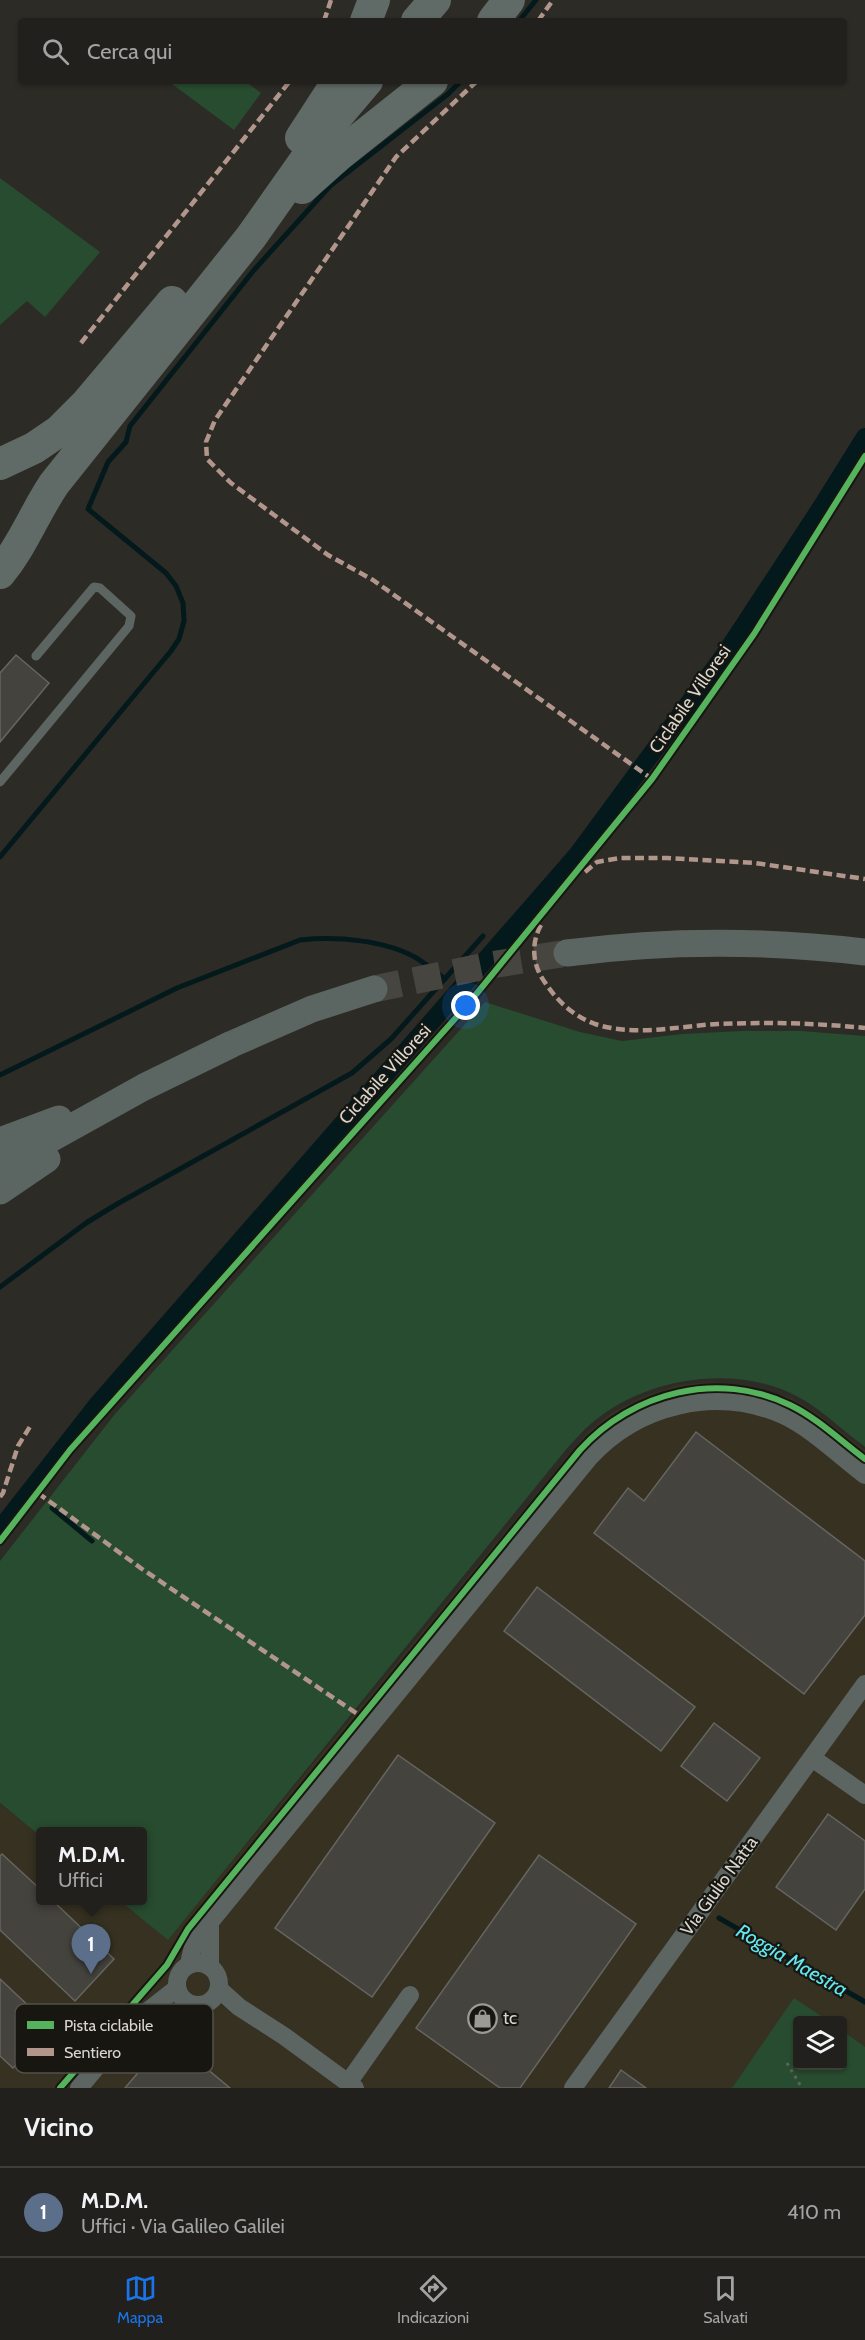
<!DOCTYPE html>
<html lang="it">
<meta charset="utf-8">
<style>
body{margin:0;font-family:Cabin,sans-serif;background:#292825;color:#f1f3f6}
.controls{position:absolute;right:18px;bottom:18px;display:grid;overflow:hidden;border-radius:6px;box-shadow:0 2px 4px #0004}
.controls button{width:54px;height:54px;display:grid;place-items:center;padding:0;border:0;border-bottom:2px solid #3e3e3b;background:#21201c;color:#f1f3f6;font:30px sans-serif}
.you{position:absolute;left:466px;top:1006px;width:21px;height:21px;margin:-15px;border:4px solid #fff;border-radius:50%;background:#1a73e8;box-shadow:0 0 0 9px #1a73e833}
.badge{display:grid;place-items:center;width:39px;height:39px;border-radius:50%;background:#1a73e8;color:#fff;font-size:20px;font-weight:700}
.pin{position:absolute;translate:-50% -50px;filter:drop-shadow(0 2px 3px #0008)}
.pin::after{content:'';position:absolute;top:32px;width:21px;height:18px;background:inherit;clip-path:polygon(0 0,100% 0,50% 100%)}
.popup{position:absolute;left:36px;top:1827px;width:111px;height:78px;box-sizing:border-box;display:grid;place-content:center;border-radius:6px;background:#21201c;filter:drop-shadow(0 2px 4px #0005);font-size:20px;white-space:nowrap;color:#a2a3a3}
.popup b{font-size:22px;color:#f1f3f6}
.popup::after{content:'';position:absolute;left:50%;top:100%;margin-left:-12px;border:12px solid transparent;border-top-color:#21201c}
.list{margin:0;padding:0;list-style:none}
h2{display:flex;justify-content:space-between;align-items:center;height:78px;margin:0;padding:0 24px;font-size:26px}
h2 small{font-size:20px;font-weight:400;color:#a2a3a3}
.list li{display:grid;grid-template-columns:39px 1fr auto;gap:18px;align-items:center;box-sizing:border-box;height:90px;padding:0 24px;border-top:2px solid #3e3e3b}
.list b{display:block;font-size:22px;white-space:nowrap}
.list p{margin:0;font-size:20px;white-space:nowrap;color:#a2a3a3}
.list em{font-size:20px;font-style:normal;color:#a2a3a3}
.icon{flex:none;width:33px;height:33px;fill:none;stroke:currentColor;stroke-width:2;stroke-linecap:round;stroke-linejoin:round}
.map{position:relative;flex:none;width:865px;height:2088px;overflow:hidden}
.search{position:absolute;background:#21201c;box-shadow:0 2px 4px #0004;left:18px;right:18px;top:18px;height:66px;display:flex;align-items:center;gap:15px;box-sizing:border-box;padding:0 21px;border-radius:6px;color:#a2a3a3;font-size:22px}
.sheet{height:168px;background:#21201c}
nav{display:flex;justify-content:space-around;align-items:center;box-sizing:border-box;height:84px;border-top:2px solid #3e3e3b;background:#21201c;font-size:16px;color:#a2a3a3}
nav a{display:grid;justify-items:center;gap:3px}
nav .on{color:#1a73e8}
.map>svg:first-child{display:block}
.built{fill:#363121;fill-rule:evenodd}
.green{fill:#284c2f}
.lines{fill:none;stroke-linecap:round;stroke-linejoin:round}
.stream{stroke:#04191b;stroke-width:5}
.canal{stroke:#04191b;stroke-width:18}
.building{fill:#44433e;stroke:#666561;stroke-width:1.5}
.primary-tunnel{stroke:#46453f;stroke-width:27;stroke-dasharray:27 14;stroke-linecap:butt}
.path{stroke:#5c625f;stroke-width:3;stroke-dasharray:3 4.5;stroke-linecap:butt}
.lane{stroke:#5c6562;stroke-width:9}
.street{stroke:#5c6562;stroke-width:18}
.primary{stroke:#5b6562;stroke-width:27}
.highway{stroke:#606b67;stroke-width:32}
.quiet{stroke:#b2968c;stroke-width:4.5;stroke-dasharray:9 4.5;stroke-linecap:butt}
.cycleway-casing{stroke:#171610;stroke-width:10}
.cycleway{stroke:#56b35d;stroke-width:6}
.labels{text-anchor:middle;stroke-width:4.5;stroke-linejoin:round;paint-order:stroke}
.street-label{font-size:18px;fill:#d8d6cf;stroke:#171610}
.poi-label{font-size:18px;fill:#d8d6cf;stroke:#171610;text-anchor:start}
.water-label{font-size:20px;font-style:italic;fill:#63e7f1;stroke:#171610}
.key{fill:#171610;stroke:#515049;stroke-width:1.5}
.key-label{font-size:16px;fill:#d8d6cf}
</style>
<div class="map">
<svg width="865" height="2088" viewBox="0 0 865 2088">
<rect width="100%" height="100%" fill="#2c2b26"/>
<!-- built -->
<path class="built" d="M711 1382 746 1385 791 1398 815 1412 865 1450V2088H0V1804L40 1836V1900L120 1901 168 1939 586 1434 611 1413 642 1397 678 1385ZM798 2020H842V2066H798Z"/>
<!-- green -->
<g class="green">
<polygon points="168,81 245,81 261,93 234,130"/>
<polygon points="0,178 100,252 45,317 27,301 0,325"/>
<path d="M485 1002 580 1032 622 1041 682 1034 741 1031H801L865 1036V1447C846 1433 827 1415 807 1402 744 1362 649 1375 593 1422 582 1431 573 1442 564 1452L168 1940 120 1901 142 1900V1832H40V1836L0 1803V1561L115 1414Z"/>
<polygon points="794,1998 827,2020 798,2020 798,2066 842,2066 843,2031 865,2047 865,2088 732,2088"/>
</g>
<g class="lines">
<!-- stream -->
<g class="stream">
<polyline points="519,21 536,0"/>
<polyline points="0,857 171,651 179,639 184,621 183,603 176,586 166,573 88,509 108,462 126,442 130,426 254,270 330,186 448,94 461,81"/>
<path d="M0 1075 177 988 300 940C336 936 387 940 418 959 427 965 436 972 445 979"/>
<polyline points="0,1287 86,1223 117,1204 352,1073 391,1039 483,936"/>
<polyline points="52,1508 92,1541"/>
<polyline points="719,1918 865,2002"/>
</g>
<!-- canal -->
<polyline class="canal" points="0,1529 97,1405 577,855 725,654 822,506 865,437"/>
</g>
<!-- building -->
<g class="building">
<polygon points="16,655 49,683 0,742 0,673"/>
<polygon points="696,1432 865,1561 865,1615 804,1694 594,1533 628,1488 644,1501"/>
<polygon points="537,1587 695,1707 661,1751 504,1631"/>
<polygon points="714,1723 760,1758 727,1801 681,1766"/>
<polygon points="398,1755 495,1823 372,1997 275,1928"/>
<polygon points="828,1814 865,1841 865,1889 836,1930 776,1887"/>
<polygon points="2,1854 40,1889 40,1900 52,1900 114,1959 75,2001 0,1930 0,1856"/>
<polygon points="539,1855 636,1924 520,2088 500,2088 416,2028"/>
<polygon points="0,1979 52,2028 48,2032 63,2046 40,2070 25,2056 13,2068 0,2056"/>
<polygon points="182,2048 230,2088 125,2088 154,2054"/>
<polygon points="621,2070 646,2088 609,2088"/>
</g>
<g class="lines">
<!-- primary-tunnel -->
<polyline class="primary-tunnel" points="374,989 491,965 567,953"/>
<!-- path -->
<polyline class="path" points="787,2063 802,2088"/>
<!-- lane -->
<polyline class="lane" points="0,782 129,626 131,616 100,588 94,587 36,656"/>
<!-- street -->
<g class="street">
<polyline points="812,1758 865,1795"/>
<polyline points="210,1922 210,1967"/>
<circle cx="198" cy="1984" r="21"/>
<path d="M189 1965C192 1947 196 1934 210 1922L589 1458C638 1404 716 1386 783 1415 810 1427 841 1457 865 1475"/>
<polyline points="219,1989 239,2007 284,2036 355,2088"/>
<polyline points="348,2083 410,1995"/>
<polyline points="79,2088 135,2021 177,1988"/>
<polyline points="573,2088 865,1684"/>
</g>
<!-- primary -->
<g class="primary">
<path d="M567 953C666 940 765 940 865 952"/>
<polyline points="0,1141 59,1119"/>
<polyline points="0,1167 144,1087 232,1044 312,1009 374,989"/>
<polyline points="0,1191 47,1159"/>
</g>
<!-- highway -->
<g class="highway">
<polyline points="366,21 374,0"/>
<polyline points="417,21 435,0"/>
<polyline points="493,21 509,0"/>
<polyline points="329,126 367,81"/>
<polyline points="301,138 338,81"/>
<polyline points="302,188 339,155 432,81"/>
<polyline points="0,464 34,448 59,431 86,404 172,302"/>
<path d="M0 573C23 545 34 514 54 484L251 237 330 125"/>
</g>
<!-- quiet -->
<g class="quiet">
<polyline points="324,21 331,0"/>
<polyline points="538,21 553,0"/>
<polyline points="477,81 396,157 215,420 206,442 207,459 231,483 328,555 373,580 652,779"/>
<polyline points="81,343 290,81"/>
<polyline points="585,872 597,862 620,858 667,858 755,863 865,879"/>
<path d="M541 925C531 943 532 964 544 981 557 1001 573 1016 595 1024 635 1037 678 1026 718 1024 767 1022 817 1023 865 1028"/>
<polyline points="38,1493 142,1569 362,1717"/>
<polyline points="0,1497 3,1493 18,1446 31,1425"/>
</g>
<defs>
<g id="cycleway">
<polyline points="0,1541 70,1450 469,1003 652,779 754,634 865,456"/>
<path d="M60 2088 167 1965 188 1929 580 1450C632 1392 719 1370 790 1405 817 1418 841 1441 865 1459"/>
</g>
</defs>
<!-- cycleway casing -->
<use href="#cycleway" class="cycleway-casing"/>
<!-- cycleway -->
<use href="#cycleway" class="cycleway"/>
</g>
<!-- icons -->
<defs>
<symbol id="shop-ring" viewBox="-11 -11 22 22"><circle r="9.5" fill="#171610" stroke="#9c9a94" stroke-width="1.5"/><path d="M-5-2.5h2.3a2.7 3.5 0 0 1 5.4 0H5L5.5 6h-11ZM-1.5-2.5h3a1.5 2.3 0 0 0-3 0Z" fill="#9c9a94"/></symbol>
</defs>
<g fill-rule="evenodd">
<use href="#shop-ring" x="466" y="2002" width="33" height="33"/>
</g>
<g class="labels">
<!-- street labels -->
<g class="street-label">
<text transform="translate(690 699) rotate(-55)" y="6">Ciclabile Villoresi</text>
<text transform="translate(385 1074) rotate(-48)" y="6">Ciclabile Villoresi</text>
<text transform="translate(719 1886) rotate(-54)" y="6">Via Giulio Natta</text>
</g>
<!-- poi labels -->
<g class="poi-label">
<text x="503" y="2024">tc</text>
</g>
<!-- water labels -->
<g class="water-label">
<text transform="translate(792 1960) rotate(30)" y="7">Roggia Maestra</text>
</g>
</g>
<!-- legend -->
<rect x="15" y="2004" width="198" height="69" rx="9" class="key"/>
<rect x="27" y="2021" width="27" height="8" fill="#56b35d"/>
<rect x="27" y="2048" width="27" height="8" fill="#b2968c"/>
<g class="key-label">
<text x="64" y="2031">Pista ciclabile</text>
<text x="64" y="2058">Sentiero</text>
</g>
</svg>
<div class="controls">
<button><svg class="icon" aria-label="layers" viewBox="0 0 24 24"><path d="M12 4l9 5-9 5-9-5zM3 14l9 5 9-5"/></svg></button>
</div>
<div class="you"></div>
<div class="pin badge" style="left:91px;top:1974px;background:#5c6f8a">1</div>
<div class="popup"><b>M.D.M.</b>Uffici</div>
<div class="search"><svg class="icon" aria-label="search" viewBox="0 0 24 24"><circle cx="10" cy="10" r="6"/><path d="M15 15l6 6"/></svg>Cerca qui</div>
</div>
<section class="sheet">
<h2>Vicino<small></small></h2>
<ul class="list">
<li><span class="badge" style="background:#5c6f8a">1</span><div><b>M.D.M.</b><p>Uffici · Via Galileo Galilei</p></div><em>410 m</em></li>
</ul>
</section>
<nav>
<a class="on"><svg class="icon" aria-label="map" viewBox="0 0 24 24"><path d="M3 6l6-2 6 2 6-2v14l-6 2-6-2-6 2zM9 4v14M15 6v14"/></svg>Mappa</a>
<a><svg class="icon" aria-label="directions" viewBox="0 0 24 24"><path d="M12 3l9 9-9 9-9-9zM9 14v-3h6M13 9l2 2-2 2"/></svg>Indicazioni</a>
<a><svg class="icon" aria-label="saved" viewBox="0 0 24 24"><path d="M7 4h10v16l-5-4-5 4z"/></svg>Salvati</a>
</nav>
